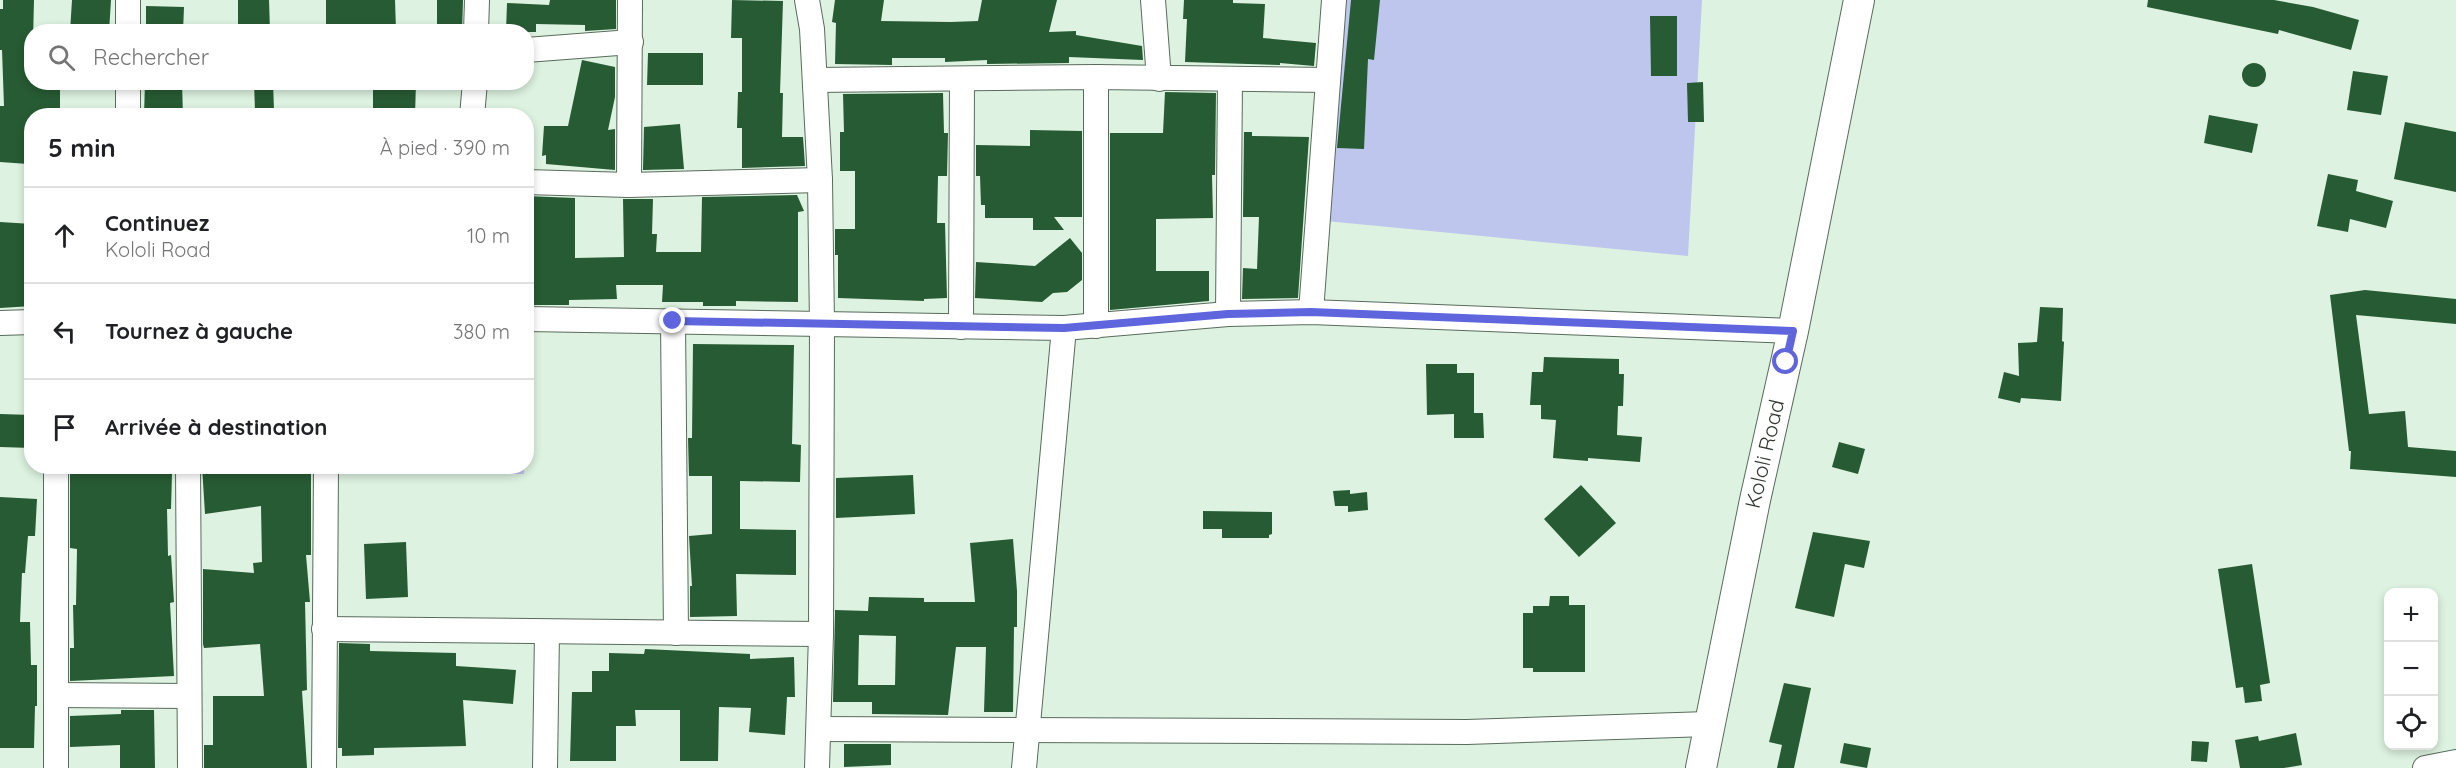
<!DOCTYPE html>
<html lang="fr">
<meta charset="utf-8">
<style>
body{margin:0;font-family:Quicksand,sans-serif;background:#f6f6f6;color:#202124}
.controls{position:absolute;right:18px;bottom:18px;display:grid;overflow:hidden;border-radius:12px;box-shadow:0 3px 9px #0003}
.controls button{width:54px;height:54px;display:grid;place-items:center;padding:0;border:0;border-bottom:2px solid #e0e0e0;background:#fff;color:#202124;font:30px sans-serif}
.stop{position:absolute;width:18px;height:18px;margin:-14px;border:4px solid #5f65dd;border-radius:50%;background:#fff}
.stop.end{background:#5f65dd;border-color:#fff;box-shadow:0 2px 6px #0008}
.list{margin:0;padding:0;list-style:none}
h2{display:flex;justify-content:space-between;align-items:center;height:78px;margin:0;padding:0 24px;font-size:26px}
h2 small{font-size:20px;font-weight:400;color:#757577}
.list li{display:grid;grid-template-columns:39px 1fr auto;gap:18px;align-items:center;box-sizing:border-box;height:96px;padding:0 24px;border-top:2px solid #e0e0e0}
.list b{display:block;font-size:22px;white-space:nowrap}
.list p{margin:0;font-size:20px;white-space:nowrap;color:#757577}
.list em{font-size:20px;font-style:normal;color:#757577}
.icon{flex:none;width:33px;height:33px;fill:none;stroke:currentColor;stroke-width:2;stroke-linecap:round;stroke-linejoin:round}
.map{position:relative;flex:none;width:2456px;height:768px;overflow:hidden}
.search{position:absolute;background:#fff;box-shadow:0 3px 9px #0003;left:24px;top:24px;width:510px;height:66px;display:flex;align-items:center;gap:15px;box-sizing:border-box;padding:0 21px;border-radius:24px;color:#757577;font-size:22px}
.panel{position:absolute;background:#fff;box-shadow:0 3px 9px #0003;left:24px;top:108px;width:510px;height:366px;border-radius:24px}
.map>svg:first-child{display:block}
.green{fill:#bec6ee}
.building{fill:#275b33;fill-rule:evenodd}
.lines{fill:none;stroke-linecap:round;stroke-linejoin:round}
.minor-casing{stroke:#596b5c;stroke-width:26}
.tertiary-casing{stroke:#596b5c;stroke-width:32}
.minor{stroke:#fff;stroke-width:24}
.tertiary{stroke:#fff;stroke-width:30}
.route{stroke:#5f65dd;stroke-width:8}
.labels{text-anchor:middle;stroke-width:6;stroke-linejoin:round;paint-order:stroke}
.street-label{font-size:21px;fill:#303831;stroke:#fff}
</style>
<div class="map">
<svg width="2456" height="768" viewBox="0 0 2456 768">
<rect width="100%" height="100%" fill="#ddf2e0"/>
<!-- green -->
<g class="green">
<polygon points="1344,0 1702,0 1688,256 1326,221"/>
<polygon points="344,466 524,466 524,474 344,473"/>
</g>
<!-- building -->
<g class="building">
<polygon points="3,0 34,0 32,82 46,82 46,90 60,90 60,116 32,116 28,164 0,162 0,106 4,106 2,50 0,50 0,9 3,9"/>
<polygon points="72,0 111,0 109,32 70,32"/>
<polygon points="238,0 269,0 270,32 238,32"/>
<polygon points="326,0 395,0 396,30 326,32"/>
<polygon points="437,0 463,0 462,32 437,32"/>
<polygon points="550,0 616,0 616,29 585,31 585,25 536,24 536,32 506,32 507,3 549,5"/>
<polygon points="732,0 783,1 780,93 783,93 782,137 803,137 805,166 742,168 742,128 737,128 738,92 742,92 742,38 731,38"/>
<polygon points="835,0 884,0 881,21 951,22 978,21 982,0 1057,0 1049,32 1076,31 1076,35 1142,46 1143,60 1069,57 1069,63 987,64 987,60 945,62 945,58 892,58 892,65 835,64 836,23 832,22"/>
<polygon points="1184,0 1233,0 1233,3 1265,4 1263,38 1316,43 1314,66 1280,63 1280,65 1185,62 1187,19 1183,19"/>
<polygon points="1351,0 1380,0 1374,60 1368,59 1364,149 1337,148"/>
<polygon points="2148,0 2274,0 2313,7 2359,20 2351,50 2279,30 2278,34 2147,7"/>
<polygon points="146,6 184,7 183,32 146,32"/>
<polygon points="1650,16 1677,16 1677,76 1651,76"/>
<polygon points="648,53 703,53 703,85 647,85"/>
<polygon points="582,60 615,67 615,97 608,130 615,129 615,170 546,164 546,155 542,156 544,126 568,126"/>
<circle cx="2254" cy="75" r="12"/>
<polygon points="2353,71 2388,76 2381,115 2347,110"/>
<polygon points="145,82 182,82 183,116 144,116"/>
<polygon points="254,82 273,82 274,110 255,111"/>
<polygon points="373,82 416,82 415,116 373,116"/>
<polygon points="1703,82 1704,122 1688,122 1687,83"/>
<polygon points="1165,92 1216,93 1215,175 1212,175 1213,218 1156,219 1156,271 1209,271 1209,301 1110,310 1110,133 1163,133"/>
<polygon points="943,93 944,133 948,133 947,176 938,176 937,223 945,223 947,298 924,299 924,301 838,298 838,255 835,255 835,229 855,229 855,171 840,171 840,132 844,132 843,94"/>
<polygon points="2209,115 2258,124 2252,153 2204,143"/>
<polygon points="2405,122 2456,132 2456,192 2394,179"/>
<polygon points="680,124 684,169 643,170 644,127"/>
<polygon points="1030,130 1082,131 1082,217 1054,217 1064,230 1033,230 1033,218 985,218 985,205 981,205 980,176 976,176 976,145 1030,146"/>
<polygon points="1244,132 1252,132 1252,136 1309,137 1298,298 1242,299 1243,268 1257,269 1259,217 1243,217"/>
<polygon points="2328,174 2358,180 2356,191 2393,201 2386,228 2350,219 2348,232 2317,226"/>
<polygon points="797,195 804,211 798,212 798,302 736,301 736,306 703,306 703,302 662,302 663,285 616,285 617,299 569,300 569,305 526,305 526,196 575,198 575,258 624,257 623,199 653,199 652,234 657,234 656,252 701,252 702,197"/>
<polygon points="0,222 32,224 32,306 0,308"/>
<polygon points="1070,238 1082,253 1082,280 1067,292 1053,293 1042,302 975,298 976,262 1035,266"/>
<polygon points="2365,290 2456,299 2456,324 2356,315 2369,414 2405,411 2408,447 2456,451 2456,477 2350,469 2351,451 2349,451 2330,295"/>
<polygon points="2040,307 2063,308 2062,341 2064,342 2061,401 2021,398 2020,403 1998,398 2004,372 2019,376 2018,343 2037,342"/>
<polygon points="693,344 794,345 792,444 801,445 800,482 740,481 740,529 796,530 796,575 736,574 737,616 690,617 690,586 692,586 689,536 712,534 712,476 689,476 688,438 692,438"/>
<polygon points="1544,357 1619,359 1619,374 1624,374 1623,406 1618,406 1617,435 1642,437 1640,462 1588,458 1588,461 1553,458 1556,420 1541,419 1541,405 1530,405 1532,372 1543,372"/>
<polygon points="1426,364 1457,364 1457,373 1474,373 1474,413 1483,413 1484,438 1454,438 1454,414 1427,415"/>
<polygon points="0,414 32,415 32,448 0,447"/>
<polygon points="1839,442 1865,449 1858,474 1832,467"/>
<polygon points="70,466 107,466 107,472 172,474 171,509 167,509 168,556 171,555 174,602 170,603 174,676 70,681 70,648 74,648 73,605 76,605 77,549 70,548"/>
<polygon points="202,466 245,466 245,472 311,474 311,555 306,555 310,602 305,602 307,690 302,691 307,768 204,768 204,745 213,745 213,696 264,696 260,644 204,648 203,644 203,569 254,573 253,563 262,562 261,506 205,514"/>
<polygon points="913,475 915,514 836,518 836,478"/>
<polygon points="1581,485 1616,523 1579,557 1544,519"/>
<polygon points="1350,490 1350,494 1367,492 1368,510 1348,512 1348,506 1335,506 1333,491"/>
<polygon points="0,497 37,499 35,536 28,536 25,573 22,573 20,622 30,622 31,665 37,665 37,706 35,706 34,748 0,748"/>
<polygon points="1203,511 1272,512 1272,534 1269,535 1269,538 1222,538 1222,529 1203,529"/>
<polygon points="1813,532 1870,541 1864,568 1845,564 1834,617 1795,608"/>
<path d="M1013 539 1017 591V627H1014L1013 712H984L986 647H956L948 715 872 714V702H833L835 610 868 611 869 597 924 598V602H975L970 543ZM859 635 896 636 895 685H858Z"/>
<polygon points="406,542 408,597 366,599 364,544"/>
<polygon points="2252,564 2270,683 2260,685 2262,701 2245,703 2243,687 2236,688 2218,569"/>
<polygon points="1550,596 1569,596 1569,605 1585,605 1585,672 1533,672 1533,668 1523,668 1523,613 1533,613 1533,606 1549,606"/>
<polygon points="339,643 370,644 370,651 456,653 456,666 516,670 513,704 463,700 466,746 374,748 374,755 342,756 342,748 338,748"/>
<polygon points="645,649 750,654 750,659 794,657 795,697 787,697 785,735 749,732 751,708 719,707 718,761 680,761 680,710 635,710 636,726 616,726 616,761 570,761 572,692 592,692 592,671 609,671 609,653 644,654"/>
<polygon points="1784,683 1811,688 1794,768 1777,768 1782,745 1769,742"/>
<polygon points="121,710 154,710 155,768 120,768 120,745 70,747 70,716 121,714"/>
<polygon points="2296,733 2302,765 2284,768 2240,768 2235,740 2258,736 2259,741"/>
<polygon points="2192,741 2209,742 2207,762 2191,761"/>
<polygon points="1844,743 1871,748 1867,768 1840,763"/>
<polygon points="844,744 891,744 891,765 844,767"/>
</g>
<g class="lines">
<defs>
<g id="minor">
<polyline points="807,0 812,29 820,180 822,324 821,634 817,768"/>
<polyline points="1153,0 1159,79"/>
<polyline points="128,32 128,0"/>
<polyline points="476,32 477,0"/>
<polyline points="526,50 631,42"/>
<polyline points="815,80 1096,77 1328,80"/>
<polyline points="128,82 128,116"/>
<polyline points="472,116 475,82"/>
<polyline points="526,182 629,185 820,180"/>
<polyline points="629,185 630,0"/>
<polyline points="1311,312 1334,0"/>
<polyline points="1228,314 1230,79"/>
<polyline points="526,319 1064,328 1228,314 1311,312 1793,331"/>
<polyline points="673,322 676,633"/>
<polyline points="0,323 32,322"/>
<polyline points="1096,326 1096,77"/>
<polyline points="961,327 962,79"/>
<polyline points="188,466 190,768"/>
<polyline points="324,629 821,634"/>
<polyline points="56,695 189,696"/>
<polyline points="819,729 1467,732 1708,724"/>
<polyline points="56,768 56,466"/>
<polyline points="324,768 326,466"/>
<polyline points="545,768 547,632"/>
<polyline points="1024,768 1064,328"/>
<polyline points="2425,768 2456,762"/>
</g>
<polyline id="tertiary" points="1701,768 1755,500 1793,331 1859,0"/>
</defs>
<!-- minor casing -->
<use href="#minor" class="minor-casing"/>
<!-- tertiary casing -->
<use href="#tertiary" class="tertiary-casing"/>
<!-- minor -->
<use href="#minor" class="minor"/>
<!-- tertiary -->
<use href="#tertiary" class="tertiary"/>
</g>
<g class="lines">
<!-- route -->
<polyline class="route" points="673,321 1064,328 1228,314 1311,312 1793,331 1786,362"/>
</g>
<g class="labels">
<!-- street labels -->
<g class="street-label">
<text transform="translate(1765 454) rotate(-77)" y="7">Kololi Road</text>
</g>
</g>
</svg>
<div class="controls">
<button>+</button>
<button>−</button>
<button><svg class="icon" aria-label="locate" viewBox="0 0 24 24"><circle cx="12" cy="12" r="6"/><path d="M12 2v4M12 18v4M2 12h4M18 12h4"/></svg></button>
</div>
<div class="stop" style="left:1786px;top:362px"></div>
<div class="stop end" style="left:673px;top:321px"></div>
<div class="search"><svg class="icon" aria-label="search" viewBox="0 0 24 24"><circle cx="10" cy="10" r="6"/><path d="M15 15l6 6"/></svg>Rechercher</div>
<section class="panel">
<h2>5 min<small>À pied · 390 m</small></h2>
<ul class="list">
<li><svg class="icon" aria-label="ahead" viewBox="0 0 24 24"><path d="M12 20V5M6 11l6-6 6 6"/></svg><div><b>Continuez</b><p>Kololi Road</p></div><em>10 m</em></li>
<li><svg class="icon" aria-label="left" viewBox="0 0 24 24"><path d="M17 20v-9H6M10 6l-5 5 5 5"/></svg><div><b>Tournez à gauche</b></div><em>380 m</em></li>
<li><svg class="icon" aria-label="arrive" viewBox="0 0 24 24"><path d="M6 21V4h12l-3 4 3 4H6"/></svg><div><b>Arrivée à destination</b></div></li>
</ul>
</section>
</div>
